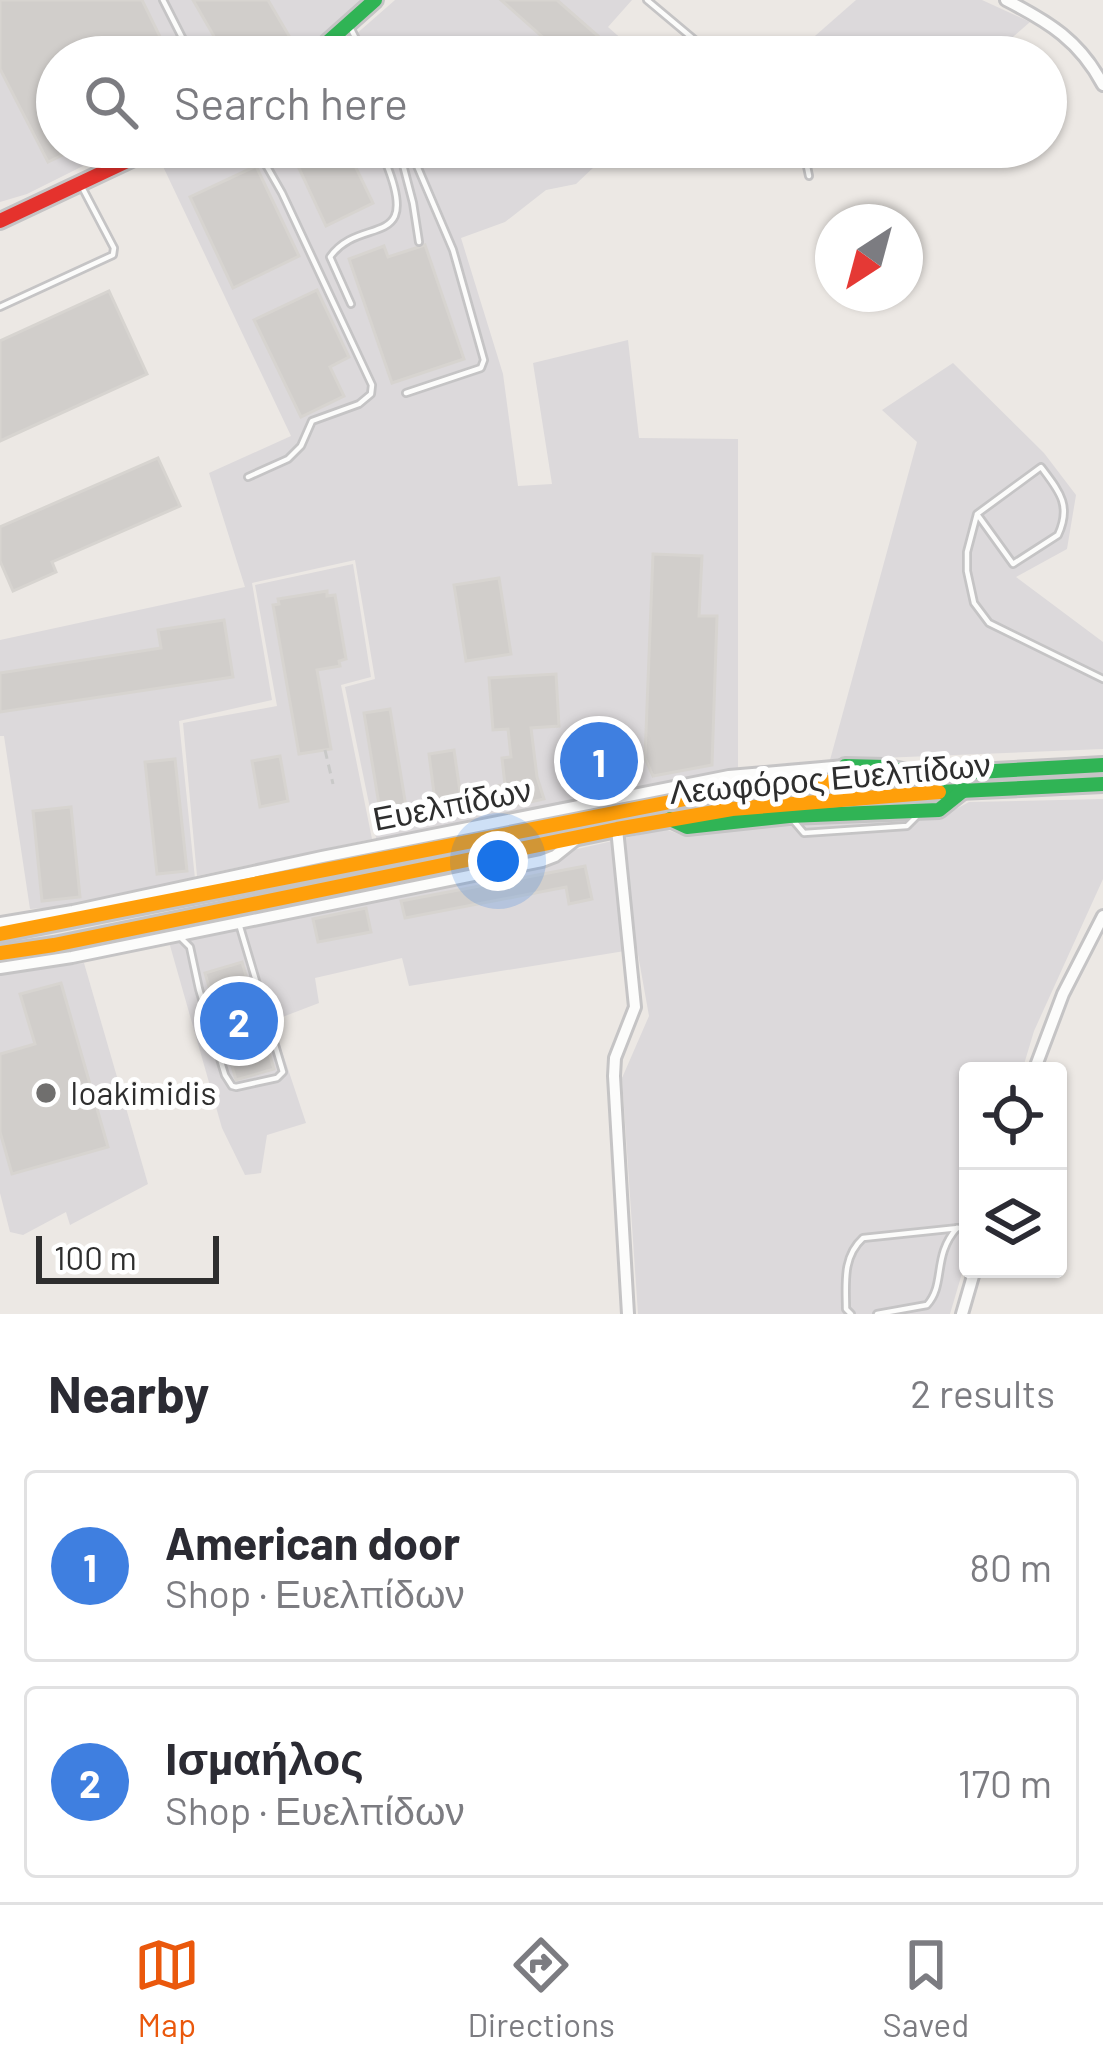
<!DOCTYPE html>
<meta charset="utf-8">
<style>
body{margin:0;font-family:Barlow,sans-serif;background:#f2f2f3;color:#2b2b33}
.controls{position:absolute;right:36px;bottom:36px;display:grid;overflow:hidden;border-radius:12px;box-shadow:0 3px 9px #0004}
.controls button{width:108px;height:108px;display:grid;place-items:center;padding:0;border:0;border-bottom:3px solid #e1e1e2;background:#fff;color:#2b2b33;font:60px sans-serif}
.compass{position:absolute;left:815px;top:204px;width:108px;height:108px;border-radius:50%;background:#fff;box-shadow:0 3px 9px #0004;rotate:216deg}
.scale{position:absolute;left:36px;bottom:30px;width:183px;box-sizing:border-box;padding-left:12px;border:6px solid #2e2e2e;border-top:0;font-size:33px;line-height:42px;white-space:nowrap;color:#2e2e2e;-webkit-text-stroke:9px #fff;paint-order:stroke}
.you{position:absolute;left:498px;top:861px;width:42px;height:42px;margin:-30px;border:9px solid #fff;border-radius:50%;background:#1a73e8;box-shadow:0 0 0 18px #1a73e833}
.badge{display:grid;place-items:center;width:78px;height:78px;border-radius:50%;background:#ea580c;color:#fff;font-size:39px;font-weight:700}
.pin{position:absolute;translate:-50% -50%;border:6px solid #fff;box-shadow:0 3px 12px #0006}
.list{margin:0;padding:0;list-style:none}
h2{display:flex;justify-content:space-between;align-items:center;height:156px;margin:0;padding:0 48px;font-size:51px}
h2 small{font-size:39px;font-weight:400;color:#7c7c81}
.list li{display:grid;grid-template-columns:78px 1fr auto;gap:36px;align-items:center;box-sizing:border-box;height:192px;margin:0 24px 24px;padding:0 24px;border:3px solid #e1e1e2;border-radius:12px}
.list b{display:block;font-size:45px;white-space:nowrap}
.list p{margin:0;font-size:39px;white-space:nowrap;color:#7c7c81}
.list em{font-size:39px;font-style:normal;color:#7c7c81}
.icon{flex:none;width:66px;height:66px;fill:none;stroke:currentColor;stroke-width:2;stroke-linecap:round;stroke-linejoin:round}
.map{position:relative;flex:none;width:1103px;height:1314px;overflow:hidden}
.search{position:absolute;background:#fff;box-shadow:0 3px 9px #0004;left:36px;right:36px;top:36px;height:132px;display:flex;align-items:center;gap:30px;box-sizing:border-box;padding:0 42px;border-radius:66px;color:#7c7c81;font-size:45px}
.sheet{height:588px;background:#fff}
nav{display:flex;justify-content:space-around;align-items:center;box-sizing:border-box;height:168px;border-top:3px solid #e1e1e2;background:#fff;font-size:33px;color:#7c7c81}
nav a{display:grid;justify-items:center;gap:6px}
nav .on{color:#ea580c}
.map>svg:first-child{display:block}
.industrial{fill:#dcd9db}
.building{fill:#d1cecb;stroke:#d7d4d0;stroke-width:3}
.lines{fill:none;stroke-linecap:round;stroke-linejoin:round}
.lane-casing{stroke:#c5c4c5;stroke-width:10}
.street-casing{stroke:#c5c4c5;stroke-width:16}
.fast-casing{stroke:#c5c4c5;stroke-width:20}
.slow-casing{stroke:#c5c4c5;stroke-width:20}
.jam-casing{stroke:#c5c4c5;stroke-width:20}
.path{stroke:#c9c9c8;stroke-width:3;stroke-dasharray:9 6;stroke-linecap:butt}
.lane{stroke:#fcfcfb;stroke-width:4.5}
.street{stroke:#fcfcfb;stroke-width:10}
.fast{stroke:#30b455;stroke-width:14}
.slow{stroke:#ff9f0a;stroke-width:14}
.jam{stroke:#e5322d;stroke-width:14}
.poi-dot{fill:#706f6e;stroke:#fff;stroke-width:4.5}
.labels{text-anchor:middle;stroke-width:10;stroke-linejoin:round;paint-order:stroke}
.street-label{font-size:33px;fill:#2e2e2e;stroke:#fff}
.poi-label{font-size:33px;fill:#2e2e2e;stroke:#fff;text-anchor:start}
</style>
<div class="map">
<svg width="1103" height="1314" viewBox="0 0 1103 1314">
<rect width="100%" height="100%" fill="#ece8e4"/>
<!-- industrial -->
<g class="industrial">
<polygon points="0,0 363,0 320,38 293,57 57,57 57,147 121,147 27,194 0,202"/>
<polygon points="395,0 632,0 608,27 642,57 330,57"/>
<polygon points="856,0 982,0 1030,22 990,57 791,57"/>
<polygon points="182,147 615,147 576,184 546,190 505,222 461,238 503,374 518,486 552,484 533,363 628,340 639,438 738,439 738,780 379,852 345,687 375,679 355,560 252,583 272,700 179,721 195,879 74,906 30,909 4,736 0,736 0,640 245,587 209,473 291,436 159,158"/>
<polygon points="953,363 1044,453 1076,495 1067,549 1016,577 1103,642 1103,749 830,760 917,442 882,410"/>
<polygon points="353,564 371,677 341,685 372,839 197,876 183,723 277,706 255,585"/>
<polygon points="1103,799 1103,879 1034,1031 1022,1071 968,1071 968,1253 950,1314 638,1314 622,1078 649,1016 637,949 409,986 402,958 315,978 319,1003 272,1021 306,1123 267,1135 261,1173 245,1175 222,1128 169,942 665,829 684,836 795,820 918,813 945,815 969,802"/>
<polygon points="84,963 148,1184 70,1225 66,1212 23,1235 10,1232 0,1193 0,974"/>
</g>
<!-- building -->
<g class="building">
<polygon points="0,0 142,0 170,57 57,57 57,147 79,147 48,162 0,69"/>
<polygon points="193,0 268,0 292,41 265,57 226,57"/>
<polygon points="501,0 557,0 598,36 580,57 565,57"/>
<polygon points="289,147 346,147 373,203 326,226"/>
<polygon points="256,166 299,256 233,288 190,197"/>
<polygon points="425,245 464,359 392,383 349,259 384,246 388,257"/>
<polygon points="317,290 349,357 330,367 344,396 301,417 254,320"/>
<polygon points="109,291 147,374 0,441 0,341"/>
<polygon points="158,458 180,506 52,562 56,572 13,591 0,561 0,527"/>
<polygon points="653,554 702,556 699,616 717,616 712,765 653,776 645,758"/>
<polygon points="499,578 511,654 466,661 454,585"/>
<polygon points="327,591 327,596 335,595 346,659 339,661 340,666 317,670 331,749 299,754 273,605 279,604 278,599"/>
<polygon points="224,620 233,677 0,712 0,673 161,648 158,630"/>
<polygon points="556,674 559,726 531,728 537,777 544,799 503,808 498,786 505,785 502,758 511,757 508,729 493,730 489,678"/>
<polygon points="390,709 409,825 383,829 364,713"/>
<polygon points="454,750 462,805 436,809 429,754"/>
<polygon points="280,756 288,801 260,807 252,761"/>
<polygon points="175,759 187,871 157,874 145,762"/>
<polygon points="71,807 80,897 42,901 33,811"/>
<polygon points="585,866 592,899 569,904 566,887 405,918 401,901"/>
<polygon points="366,908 371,932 318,942 313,919"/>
<polygon points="242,962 274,1069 236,1080 205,973"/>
<polygon points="61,983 108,1147 12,1174 0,1132 0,1054 35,1044 20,994"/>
</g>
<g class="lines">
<defs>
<g id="lane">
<polyline points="163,0 192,57"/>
<polyline points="647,0 715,57"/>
<polyline points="351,29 365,57"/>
<polyline points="246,147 262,158 282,193 372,385 371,394 359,404 312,421 301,446 288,459 248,477"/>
<polyline points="803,147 809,176"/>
<polyline points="401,157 413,203 419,242"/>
<path d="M351 304 330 257C360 214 422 252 386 163L413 154"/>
<polyline points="0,307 113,255 114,248 83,189"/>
<polyline points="406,393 481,368 484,360 453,250 409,147"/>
<path d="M977 514 1013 564 1058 535C1072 505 1059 491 1041 467L977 514 967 552V571L974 603 989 623 1103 679"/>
<polyline points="793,820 804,833 907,826 916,817"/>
<polyline points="180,937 190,947 199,989 225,1075 232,1086 236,1087 277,1078 283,1072 240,927"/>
<path d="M851 1314 846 1309C846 1284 842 1257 863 1238L968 1227"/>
<path d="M877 1314 927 1305C946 1284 932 1256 957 1228"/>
</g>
<g id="street">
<path d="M1006 0C1049 22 1080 41 1103 85"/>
<polyline points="617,829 635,1007 615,1058 614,1076 628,1314"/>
<polyline points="0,923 73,911 322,857 729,776 845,766 846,772"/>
<polyline points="0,968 72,957 542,861 555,856 575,840"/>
<polyline points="1034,1071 1063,994 1103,916"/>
<polyline points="962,1314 975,1269"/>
</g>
<g id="fast">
<polyline points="311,57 375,0"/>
<polyline points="845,766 885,767 906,772"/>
<polyline points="885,777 1103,765"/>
<polyline points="939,792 1103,784"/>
<polyline points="670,819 687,827 789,816 939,810 964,790"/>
</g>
<g id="slow">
<polyline points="0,934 731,790 885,777"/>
<polyline points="0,953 54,945 617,829 732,809 939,792"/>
</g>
<polyline id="jam" points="0,221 157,147"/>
</defs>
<!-- lane casing -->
<use href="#lane" class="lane-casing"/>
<!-- street casing -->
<use href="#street" class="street-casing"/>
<!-- fast casing -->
<use href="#fast" class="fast-casing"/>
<!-- slow casing -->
<use href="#slow" class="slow-casing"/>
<!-- jam casing -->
<use href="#jam" class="jam-casing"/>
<!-- path -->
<polyline class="path" points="325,750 333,784"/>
<!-- lane -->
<use href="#lane" class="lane"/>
<!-- street -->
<use href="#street" class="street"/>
<!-- fast -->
<use href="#fast" class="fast"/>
<!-- slow -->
<use href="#slow" class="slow"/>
<!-- jam -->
<use href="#jam" class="jam"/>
</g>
<!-- markers -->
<circle class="poi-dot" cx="46" cy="1093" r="12"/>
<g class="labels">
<!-- street labels -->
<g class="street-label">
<text transform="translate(830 778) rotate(-5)" y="12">Λεωφόρος Ευελπίδων</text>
<text transform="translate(452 804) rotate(-11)" y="12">Ευελπίδων</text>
</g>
<!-- poi labels -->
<g class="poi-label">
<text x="70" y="1105">Ioakimidis</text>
</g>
</g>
</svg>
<div class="controls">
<button><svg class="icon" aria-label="locate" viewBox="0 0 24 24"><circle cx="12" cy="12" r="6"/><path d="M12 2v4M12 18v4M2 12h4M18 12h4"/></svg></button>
<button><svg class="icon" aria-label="layers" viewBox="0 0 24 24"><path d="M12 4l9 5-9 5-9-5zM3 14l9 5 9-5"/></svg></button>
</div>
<svg class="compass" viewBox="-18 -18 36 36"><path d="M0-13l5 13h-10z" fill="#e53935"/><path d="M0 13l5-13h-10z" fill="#7c7c81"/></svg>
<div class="scale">100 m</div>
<div class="you"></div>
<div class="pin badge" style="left:599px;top:761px;background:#3f7fe0">1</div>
<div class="pin badge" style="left:239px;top:1021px;background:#3f7fe0">2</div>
<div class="search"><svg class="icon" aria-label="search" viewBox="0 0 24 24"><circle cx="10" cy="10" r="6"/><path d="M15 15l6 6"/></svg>Search here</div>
</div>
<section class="sheet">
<h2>Nearby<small>2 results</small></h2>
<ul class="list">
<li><span class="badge" style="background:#3f7fe0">1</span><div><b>American door</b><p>Shop · Ευελπίδων</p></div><em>80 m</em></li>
<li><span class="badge" style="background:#3f7fe0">2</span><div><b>Ισμαήλος</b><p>Shop · Ευελπίδων</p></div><em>170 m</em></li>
</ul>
</section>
<nav>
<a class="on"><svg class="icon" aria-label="map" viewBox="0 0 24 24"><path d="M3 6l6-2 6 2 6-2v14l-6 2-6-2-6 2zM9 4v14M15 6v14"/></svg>Map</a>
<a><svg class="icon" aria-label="directions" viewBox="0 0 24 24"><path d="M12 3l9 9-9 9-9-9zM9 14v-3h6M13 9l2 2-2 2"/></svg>Directions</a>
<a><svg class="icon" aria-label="saved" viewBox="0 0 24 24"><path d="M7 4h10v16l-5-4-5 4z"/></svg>Saved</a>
</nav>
